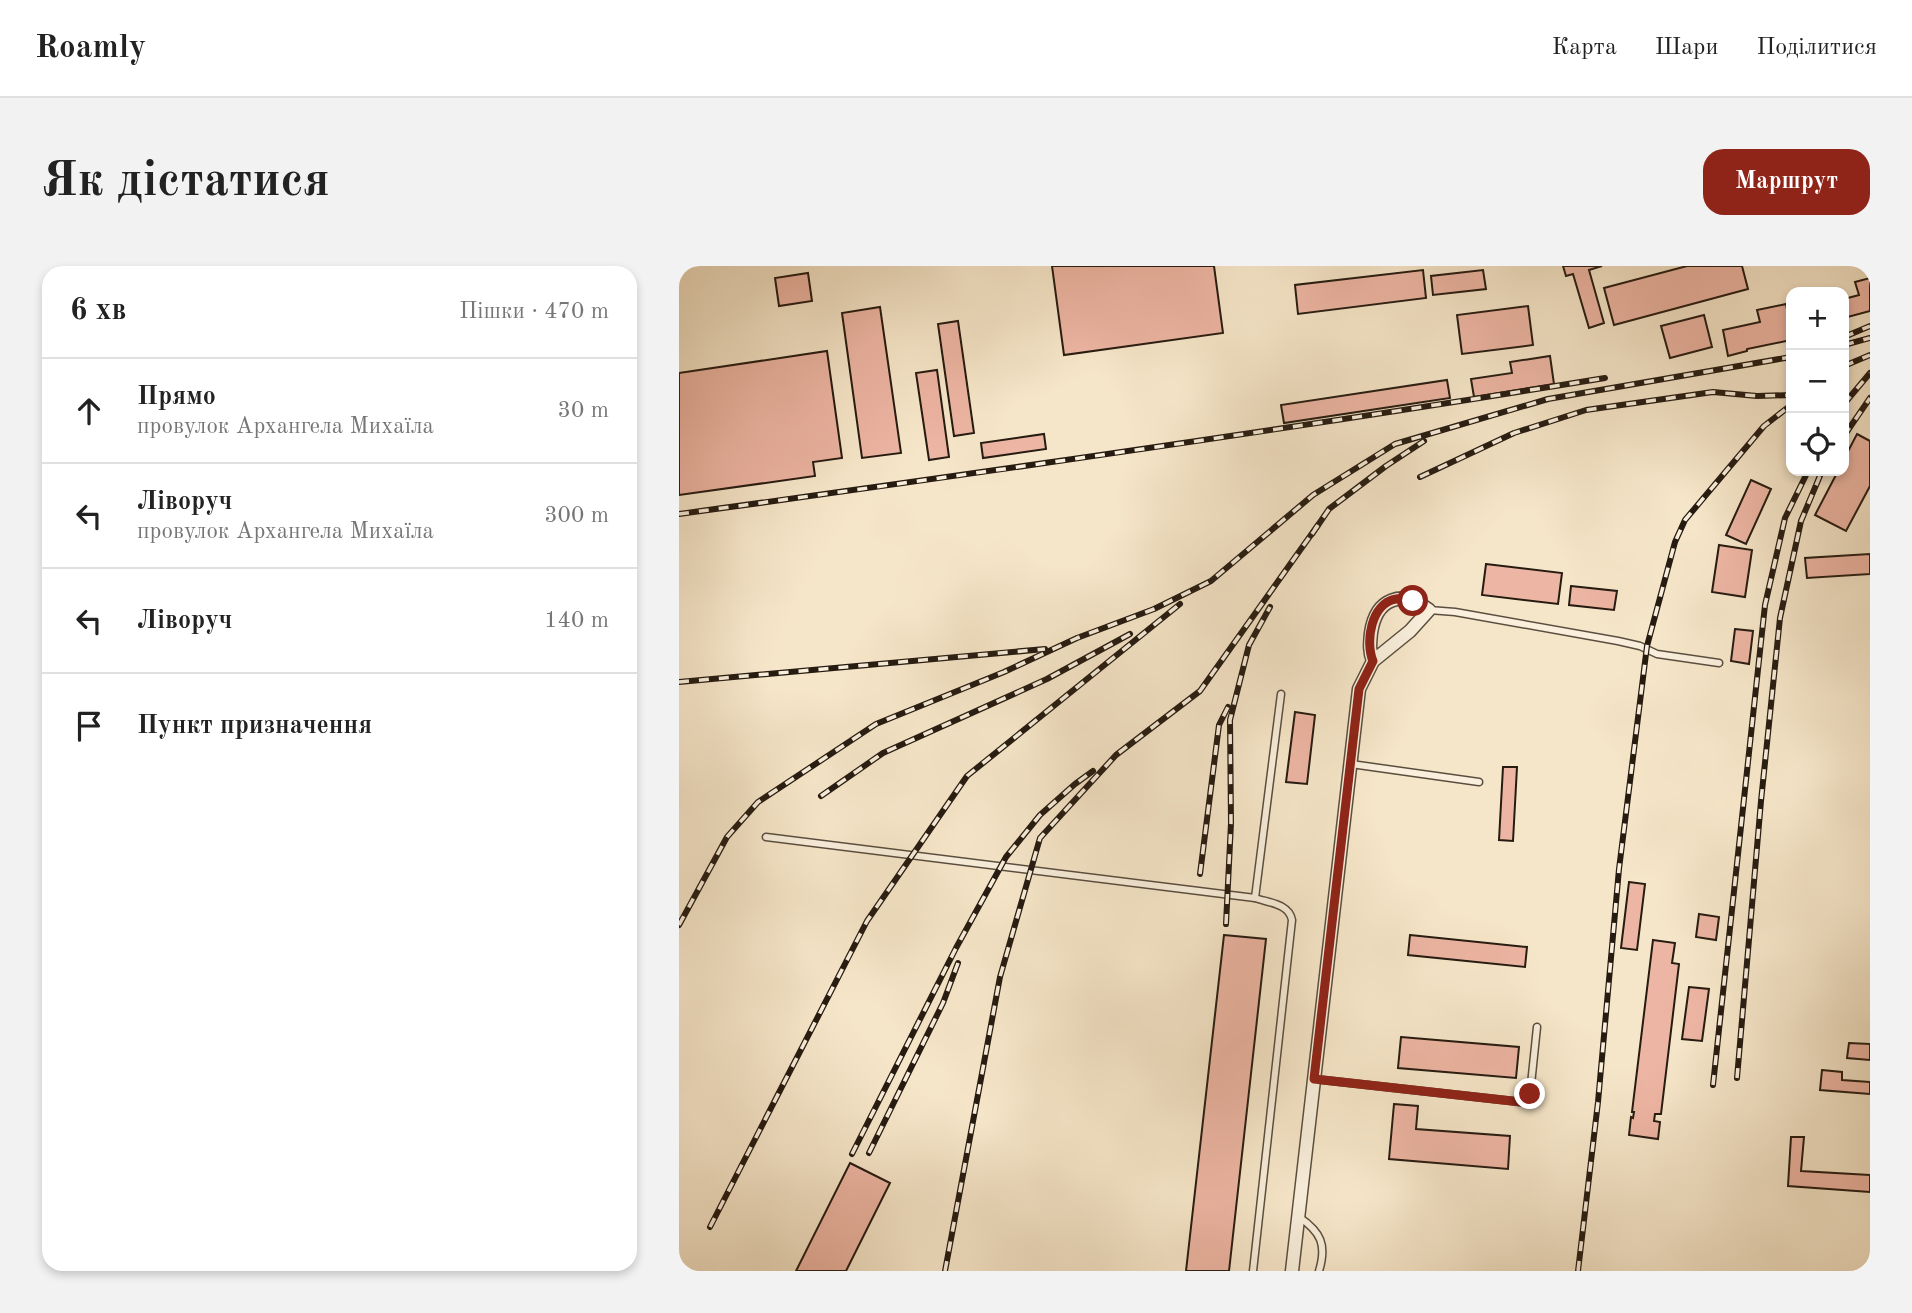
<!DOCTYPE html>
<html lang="uk">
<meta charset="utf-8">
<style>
body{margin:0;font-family:"Old Standard TT",serif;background:#f2f2f2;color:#222}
.controls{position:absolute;right:21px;top:21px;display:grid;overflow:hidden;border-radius:14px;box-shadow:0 4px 10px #0003}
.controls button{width:63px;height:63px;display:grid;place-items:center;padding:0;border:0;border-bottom:2px solid #e0e0e0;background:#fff;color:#222;font:35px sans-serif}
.stop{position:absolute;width:21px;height:21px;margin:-16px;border:5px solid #8f2418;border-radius:50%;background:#fff}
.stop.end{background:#8f2418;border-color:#fff;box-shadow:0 2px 7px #0008}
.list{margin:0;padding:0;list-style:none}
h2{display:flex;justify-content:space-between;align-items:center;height:91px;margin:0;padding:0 28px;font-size:30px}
h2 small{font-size:23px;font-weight:400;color:#767676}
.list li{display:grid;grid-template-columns:46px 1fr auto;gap:21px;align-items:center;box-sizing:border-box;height:105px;padding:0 28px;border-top:2px solid #e0e0e0}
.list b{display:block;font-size:26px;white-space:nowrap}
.list p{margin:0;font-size:23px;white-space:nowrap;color:#767676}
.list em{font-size:23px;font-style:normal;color:#767676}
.icon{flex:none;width:38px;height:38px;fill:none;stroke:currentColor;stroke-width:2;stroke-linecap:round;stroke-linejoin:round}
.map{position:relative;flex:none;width:1191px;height:1005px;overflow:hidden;border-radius:21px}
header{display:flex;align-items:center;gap:42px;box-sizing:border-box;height:98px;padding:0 35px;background:#fff;border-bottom:2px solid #e0e0e0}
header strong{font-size:33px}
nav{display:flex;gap:38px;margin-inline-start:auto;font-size:24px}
.intro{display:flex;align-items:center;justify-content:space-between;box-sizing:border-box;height:168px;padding:0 42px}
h1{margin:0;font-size:49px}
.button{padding:18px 32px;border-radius:21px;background:#8f2418;color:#fff;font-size:24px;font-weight:700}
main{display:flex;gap:42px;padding:0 42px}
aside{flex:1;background:#fff;border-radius:21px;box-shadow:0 4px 10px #0003}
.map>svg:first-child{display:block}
.building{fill:#edb5a3;stroke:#261b11;stroke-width:2}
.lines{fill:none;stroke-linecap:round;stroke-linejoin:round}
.service-casing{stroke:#5a4e3f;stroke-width:9}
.minor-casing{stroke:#5a4e3f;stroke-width:15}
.service{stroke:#f9efdc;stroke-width:6}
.minor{stroke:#f9efdc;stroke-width:12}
.rail-casing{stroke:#261b11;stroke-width:6}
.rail{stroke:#f9efdc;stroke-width:3.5;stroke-dasharray:10;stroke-linecap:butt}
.route{stroke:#8f2418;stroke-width:9}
</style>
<header>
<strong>Roamly</strong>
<nav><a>Карта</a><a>Шари</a><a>Поділитися</a></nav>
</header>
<div class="intro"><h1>Як дістатися</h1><a class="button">Маршрут</a></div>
<main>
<aside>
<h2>6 хв<small>Пішки · 470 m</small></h2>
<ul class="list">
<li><svg class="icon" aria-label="ahead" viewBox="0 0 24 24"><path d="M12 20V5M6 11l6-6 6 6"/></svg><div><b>Прямо</b><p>провулок Архангела Михаїла</p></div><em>30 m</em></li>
<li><svg class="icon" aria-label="left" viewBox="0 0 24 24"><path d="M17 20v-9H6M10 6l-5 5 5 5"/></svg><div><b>Ліворуч</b><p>провулок Архангела Михаїла</p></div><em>300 m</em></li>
<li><svg class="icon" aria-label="left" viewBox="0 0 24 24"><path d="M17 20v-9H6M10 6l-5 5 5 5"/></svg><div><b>Ліворуч</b></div><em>140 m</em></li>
<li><svg class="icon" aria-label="arrive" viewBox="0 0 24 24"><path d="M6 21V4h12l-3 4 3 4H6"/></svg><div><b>Пункт призначення</b></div></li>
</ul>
</aside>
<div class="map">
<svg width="1191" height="1005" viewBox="0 0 1191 1005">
<rect width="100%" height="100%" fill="#f6e6c9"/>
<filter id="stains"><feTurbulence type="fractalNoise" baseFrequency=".00286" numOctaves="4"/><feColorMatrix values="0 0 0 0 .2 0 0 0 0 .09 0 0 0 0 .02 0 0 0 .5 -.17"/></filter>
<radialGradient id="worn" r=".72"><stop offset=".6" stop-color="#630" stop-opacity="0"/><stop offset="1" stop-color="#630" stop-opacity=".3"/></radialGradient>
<!-- building -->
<g class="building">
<polygon points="373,0 535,0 544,67 385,89"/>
<polygon points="884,0 923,0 910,4 925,57 910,62 894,8 887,10"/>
<polygon points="1008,0 1063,0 1069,23 935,59 925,22"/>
<polygon points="744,4 747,32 619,48 616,19"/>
<polygon points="804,4 807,23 754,29 752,10"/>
<polygon points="129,7 133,35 100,40 96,12"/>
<polygon points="1191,12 1191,45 1165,52 1165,33 1180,29 1176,16"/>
<polygon points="1107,38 1112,64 1112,74 1068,83 1068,85 1049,90 1044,64 1081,56 1078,44"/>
<polygon points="849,40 854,79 783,88 778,49"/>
<polygon points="201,41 222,187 183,192 163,47"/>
<polygon points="1025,49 1033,81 991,92 982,60"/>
<polygon points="279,55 295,167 275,170 259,58"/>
<polygon points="148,85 163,192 134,196 136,210 0,229 0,107"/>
<polygon points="871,90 875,118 795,131 792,113 833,107 831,96"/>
<polygon points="258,104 270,191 250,194 237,107"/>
<polygon points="768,114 771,132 605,157 602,139"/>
<polygon points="365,168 367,183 304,192 302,177"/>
<polygon points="1178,168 1191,175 1191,220 1167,265 1136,249 1159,205 1165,205 1165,193"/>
<polygon points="1072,214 1092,223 1067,278 1047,269"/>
<polygon points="1040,279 1073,284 1066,331 1033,326"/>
<polygon points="1191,288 1191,308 1128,312 1126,292"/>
<polygon points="807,298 883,307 879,338 803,329"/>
<polygon points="892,320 938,325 935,344 890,339"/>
<polygon points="1056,363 1074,365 1070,398 1052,395"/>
<polygon points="616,446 636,449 628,518 607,516"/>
<polygon points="824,501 838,501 834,575 820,574"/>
<polygon points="950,616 966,618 958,684 942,682"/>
<polygon points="1020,648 1040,651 1037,674 1017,671"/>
<polygon points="545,669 587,673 550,1005 507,1005"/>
<polygon points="731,669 848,681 846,701 729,689"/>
<polygon points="974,674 996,677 993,697 1000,698 982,848 976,848 975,855 981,856 979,873 950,869 952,851 954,852 955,846 953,846"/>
<polygon points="1010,721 1030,723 1023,775 1003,773"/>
<polygon points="722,771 840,781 837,812 719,802"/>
<polygon points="1170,777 1191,778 1191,794 1168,792"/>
<polygon points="1143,804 1163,806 1163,814 1191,816 1191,828 1141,824"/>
<polygon points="715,838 739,840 737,863 831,870 829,903 710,893"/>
<polygon points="1112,871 1125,871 1122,905 1191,909 1191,926 1109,920"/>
<polygon points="171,897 211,917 167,1005 117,1005"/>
</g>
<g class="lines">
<defs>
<g id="service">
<polyline points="750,344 776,346 939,375 961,380 978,388 1040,397"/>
<polyline points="672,498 800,516"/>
<path d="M87 571 576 632C591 637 610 638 613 654L574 1005"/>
<polyline points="576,632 602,428"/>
<polyline points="635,813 842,836 848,834 851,828 858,761"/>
<path d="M620 951C642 966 648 979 640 1005"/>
</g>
<path id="minor" d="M613 1005 680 423 694 395 731 365 750 344C723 323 697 332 692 367 691 377 690 385 694 395"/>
</defs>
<!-- service casing -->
<use href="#service" class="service-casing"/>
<!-- minor casing -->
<use href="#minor" class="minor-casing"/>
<!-- service -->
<use href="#service" class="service"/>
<!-- minor -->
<use href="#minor" class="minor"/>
<defs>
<g id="rail">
<polyline points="1165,71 1191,60"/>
<polyline points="1165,79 1191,72"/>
<polyline points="1165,100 1191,89"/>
<polyline points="1165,138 1191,107"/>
<polyline points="1165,170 1191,132"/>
<polyline points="741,211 835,167 907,144 1034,126 1078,130 1112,129"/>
<path d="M0 248C309 206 618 162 926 112"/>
<polyline points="633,268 650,243 707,200 745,175"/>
<polyline points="0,416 366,383"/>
<polyline points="142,530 204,487 368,413 451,368"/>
<polyline points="521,608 540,459 549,441"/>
<polyline points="547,658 552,557 551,454 570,379 591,341"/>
<polyline points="0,659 48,571 79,536 197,458 325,406 398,372 475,343 532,315 634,229 716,178 869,133 1112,91"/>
<polyline points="1058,812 1082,535 1101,352 1122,255 1143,205"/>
<polyline points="1034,819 1086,339 1106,252 1129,205"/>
<polyline points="190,887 264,737 279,697"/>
<polyline points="173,888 277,682 327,591 361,549 396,518 414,505"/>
<polyline points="31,961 188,655 288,510 501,338"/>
<polyline points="266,1005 321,711 361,572 437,489 521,425 639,259"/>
<polyline points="899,1005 919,836 940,603 968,380 996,276 1006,254 1085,160 1112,139"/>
</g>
</defs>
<!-- rail casing -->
<use href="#rail" class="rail-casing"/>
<!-- rail -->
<use href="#rail" class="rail"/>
</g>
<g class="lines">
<!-- route -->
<path class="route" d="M734 335C729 334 722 332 717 333 692 337 686 376 694 395L680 423 635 813 842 836 848 834 851 828"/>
</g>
<rect width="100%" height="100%" filter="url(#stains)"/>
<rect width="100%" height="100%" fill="url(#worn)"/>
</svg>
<div class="controls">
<button>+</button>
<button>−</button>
<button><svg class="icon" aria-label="locate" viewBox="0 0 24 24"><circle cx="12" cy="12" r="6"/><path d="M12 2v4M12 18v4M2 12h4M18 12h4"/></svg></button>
</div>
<div class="stop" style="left:734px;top:335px"></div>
<div class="stop end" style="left:851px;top:828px"></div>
</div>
</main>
